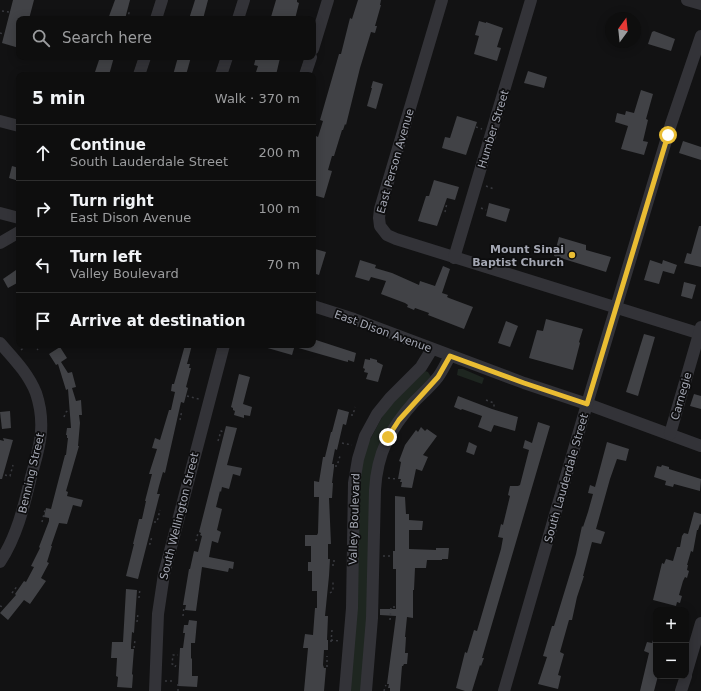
<!DOCTYPE html>
<meta charset="utf-8">
<style>
body{margin:0;font-family:"DejaVu Sans",sans-serif;background:#171717;color:#f1f3f6}
.controls{position:absolute;right:12px;bottom:12px;display:grid;overflow:hidden;border-radius:8px;box-shadow:0 2px 10px #0003}
.controls button{width:36px;height:36px;display:grid;place-items:center;padding:0;border:0;border-bottom:1px solid #2e2e2e;background:#0e0e0e;color:#f1f3f6;font:20px sans-serif}
.compass{position:absolute;left:605px;top:12px;width:36px;height:36px;border-radius:50%;background:#0e0e0e;box-shadow:0 2px 10px #0003;rotate:15deg}
.stop{position:absolute;width:12px;height:12px;margin:-9px;border:3px solid #eabd33;border-radius:50%;background:#fff}
.stop.end{background:#eabd33;border-color:#fff;box-shadow:0 1px 4px #0008}
.list{margin:0;padding:0;list-style:none}
h2{display:flex;justify-content:space-between;align-items:center;height:52px;margin:0;padding:0 16px;font-size:17px}
h2 small{font-size:13px;font-weight:400;color:#9b9c9e}
.list li{display:grid;grid-template-columns:26px 1fr auto;gap:12px;align-items:center;box-sizing:border-box;height:56px;padding:0 16px;border-top:1px solid #2e2e2e}
.list b{display:block;font-size:15px;white-space:nowrap}
.list p{margin:0;font-size:13px;white-space:nowrap;color:#9b9c9e}
.list em{font-size:13px;font-style:normal;color:#9b9c9e}
.icon{flex:none;width:22px;height:22px;fill:none;stroke:currentColor;stroke-width:2;stroke-linecap:round;stroke-linejoin:round}
.map{position:relative;flex:none;width:701px;height:691px;overflow:hidden}
.search{position:absolute;background:#0e0e0e;box-shadow:0 2px 10px #0003;left:16px;top:16px;width:300px;height:44px;display:flex;align-items:center;gap:10px;box-sizing:border-box;padding:0 14px;border-radius:8px;color:#9b9c9e;font-size:15px}
.panel{position:absolute;background:#0e0e0e;box-shadow:0 2px 10px #0003;left:16px;top:72px;width:300px;height:276px;border-radius:8px}
.map>svg:first-child{display:block}
.green{fill:#1e2620}
.building{fill:#414246}
.lines{fill:none;stroke-linecap:round;stroke-linejoin:round}
.path{stroke:#393a3f;stroke-width:1.5;stroke-dasharray:2 3;stroke-linecap:butt}
.minor{stroke:#333338;stroke-width:12}
.route{stroke:#eabd33;stroke-width:5}
.poi-dot{fill:#eabd33;stroke:#0d0d0e;stroke-width:1.5}
.labels{text-anchor:middle;stroke-width:3.5;stroke-linejoin:round;paint-order:stroke}
.street-label{font-size:11px;fill:#a4a7b3;stroke:#0d0d0e}
.poi-label{font-size:11px;font-weight:bold;fill:#a4a7b3;stroke:#0d0d0e;text-anchor:end}
</style>
<div class="map">
<svg width="701" height="691" viewBox="0 0 701 691">
<rect width="100%" height="100%" fill="#121213"/>
<!-- green -->
<g class="green">
<polygon points="458,369 463,369 484,378 482,384 457,375"/>
<polygon points="425,371 428,372 431,377 385,433 368,602 361,691 349,691 358,483 366,447 386,410"/>
</g>
<!-- building -->
<g class="building">
<polygon points="13,0 34,0 29,19 19,19 19,48 2,43"/>
<polygon points="115,0 130,0 125,19 108,19"/>
<polygon points="195,0 208,0 203,19 189,19"/>
<polygon points="276,0 297,0 297,2 299,3 295,19 275,19 271,17"/>
<polygon points="358,0 381,0 380,5 381,5 375,26 377,26 375,33 371,32 360,68 346,125 345,124 343,130 342,130 334,156 332,156 328,170 332,171 324,198 313,195 313,147 316,136 318,137 323,121 320,120 339,54 341,54 350,18 352,19"/>
<polygon points="479,21 486,23 486,22 503,28 497,47 501,48 497,61 474,54 479,36 475,35"/>
<polygon points="654,31 675,39 671,51 648,44 652,32"/>
<polygon points="100,57 114,57 109,75 94,75"/>
<polygon points="178,57 191,57 186,75 173,75"/>
<polygon points="256,57 280,58 276,75 255,75 258,66 254,65"/>
<polygon points="528,71 547,77 544,88 524,83"/>
<polygon points="373,81 383,84 376,109 367,106 372,88 371,88"/>
<polygon points="641,90 653,94 646,119 648,120 643,141 648,142 644,155 621,149 628,126 615,122 617,113 625,115 626,111 634,113"/>
<polygon points="457,116 477,122 466,155 442,148 445,137 450,138"/>
<polygon points="683,141 701,147 701,160 679,153"/>
<polygon points="12,166 19,168 19,181 9,178"/>
<polygon points="434,180 459,187 455,200 447,198 437,226 418,221 426,196 429,196"/>
<polygon points="489,203 510,209 506,222 486,216"/>
<polygon points="699,226 701,226 701,267 684,263 687,253 691,254"/>
<polygon points="559,237 586,245 586,250 611,257 606,272 554,256"/>
<polygon points="315,249 326,252 319,275 313,273 313,255"/>
<polygon points="360,260 376,265 375,268 392,273 419,285 420,281 435,286 443,266 450,269 442,293 448,295 447,297 449,298 473,307 464,329 428,315 429,313 415,308 414,310 407,307 408,305 405,303 381,294 386,281 371,277 369,281 355,277"/>
<polygon points="650,260 662,264 663,260 677,265 674,274 663,271 659,284 644,280"/>
<polygon points="16,270 19,276 19,282 8,288 3,279"/>
<polygon points="684,282 696,285 692,299 681,296"/>
<polygon points="546,319 583,329 579,342 580,343 573,370 529,358 537,330 543,331"/>
<polygon points="506,321 518,326 510,347 498,343"/>
<polygon points="644,334 655,337 638,396 626,392"/>
<polygon points="313,339 356,353 354,362 348,360 348,362 344,361 295,347 295,345 313,345"/>
<polygon points="185,345 192,345 187,364 190,364 189,368 191,368 186,387 188,388 184,403 181,402 165,473 163,472 159,486 157,494 160,494 159,497 138,579 126,576 134,544 133,544 134,540 139,519 142,519 146,501 145,501 152,474 149,474 157,449 152,448 155,438 160,440 169,410 171,410 175,392 171,391 172,384 174,384"/>
<polygon points="264,345 295,345 292,355 264,347"/>
<polygon points="60,347 67,358 61,362 68,373 72,372 76,387 72,388 76,401 81,400 82,415 79,415 80,423 78,446 79,446 66,491 68,492 67,496 83,500 81,507 73,505 67,524 59,523 51,546 52,546 47,562 49,563 41,578 46,581 30,604 24,600 8,620 0,613 16,595 15,594 24,581 26,582 34,567 31,566 40,548 39,547 49,521 49,518 44,517 46,508 51,509 65,455 66,455 68,438 67,438 67,435 66,435 67,428 71,428 68,389 66,390 58,364 56,365 49,354"/>
<polygon points="370,358 377,360 377,362 383,365 378,382 366,379 368,373 364,372 365,369 363,368 365,359 370,360"/>
<polygon points="239,374 250,377 243,404 252,407 250,416 244,415 244,418 234,415 235,411 233,410 233,408 231,407"/>
<polygon points="694,394 701,396 701,409 690,406"/>
<polygon points="458,396 492,409 518,417 515,431 494,425 491,432 478,427 482,416 462,409 461,410 454,407"/>
<polygon points="338,409 349,412 346,425 343,424 337,450 335,449 332,464 334,464 334,467 332,483 333,483 332,498 329,498 331,544 328,544 328,559 330,559 329,576 325,616 328,616 327,640 328,640 328,650 324,650 323,665 324,668 326,668 324,691 304,691 308,648 303,648 305,634 313,635 315,608 317,608 317,591 312,591 312,571 308,571 308,562 311,562 311,546 305,546 305,535 317,535 318,533 319,497 314,497 314,481 319,482 323,457 325,457 331,432 332,432"/>
<polygon points="10,411 11,428 2,429 0,412"/>
<polygon points="538,422 550,426 482,658 484,658 481,666 480,665 472,691 465,691 456,688 465,652 467,653 474,630 477,631 501,549 503,538 498,537 501,524 503,525 510,496 508,495 510,486 518,486 520,485 529,450 523,448 525,440 532,443"/>
<polygon points="226,426 237,428 227,465 242,468 240,476 233,474 229,489 222,487 221,492 220,491 216,507 222,509 217,530 221,532 218,543 212,541 209,557 234,562 233,569 229,568 228,572 202,567 196,611 185,610 186,605 183,605 189,569 190,569 194,551 198,552 202,536 200,535 201,533 199,532"/>
<polygon points="421,427 425,431 427,429 437,436 423,455 428,457 422,471 416,469 412,488 401,487 402,482 400,482 401,479 398,479 401,462 399,461 405,445 416,430 418,432"/>
<polygon points="3,438 13,440 2,479 0,479 0,440 4,441"/>
<polygon points="469,442 477,446 474,455 466,452"/>
<polygon points="607,442 629,449 626,461 617,459 610,479 596,529 605,532 601,544 592,542 583,576 584,576 577,597 572,620 569,620 560,652 564,654 558,675 561,676 558,689 538,684 547,657 543,656 552,626 554,626 576,554 582,526 583,527 588,512 593,494 588,493 590,485 595,487"/>
<polygon points="662,465 669,467 669,469 701,479 700,491 674,484 673,487 665,485 666,481 654,477 657,466 661,467"/>
<polygon points="395,496 405,497 406,514 409,514 409,520 423,521 422,530 409,530 409,549 436,550 436,548 449,548 448,559 442,559 442,560 427,560 426,568 415,568 414,590 413,590 413,618 407,617 405,637 406,637 405,653 408,653 407,664 404,664 403,666 402,666 400,691 390,691 390,688 388,688 389,684 387,684 396,616 380,615 380,609 396,609 396,569 393,569 393,551 395,551"/>
<polygon points="694,512 701,514 701,525 700,524 698,530 697,530 693,552 691,551 687,565 688,565 687,570 689,571 687,578 685,577 683,581 679,595 682,596 680,603 677,602 676,606 653,600 662,563 664,564 666,559 673,561 677,547 680,547 682,536 684,533 688,534"/>
<polygon points="126,589 137,590 134,633 132,632 131,646 131,649 134,649 132,674 133,675 132,688 117,687 118,677 116,676 117,658 111,658 112,642 123,642"/>
<polygon points="189,620 197,621 195,643 191,643 191,658 192,659 192,676 198,676 197,687 178,686 180,648 183,648 185,633 183,633 184,625 188,625"/>
<polygon points="654,637 656,638 656,676 658,676 654,691 640,691 649,653 644,651 647,642 652,643"/>
</g>
<g class="lines">
<!-- path -->
<g class="path">
<polyline points="2,11 9,12"/>
<polyline points="127,19 130,10"/>
<polyline points="0,33 3,34"/>
<polyline points="116,58 117,58 118,57"/>
<polyline points="476,127 482,129"/>
<polyline points="486,186 494,189"/>
<polyline points="481,208 486,210"/>
<polyline points="445,212 447,203"/>
<polyline points="34,345 38,350"/>
<polyline points="21,350 27,345"/>
<polyline points="187,396 199,399"/>
<polyline points="486,400 494,403 494,407"/>
<polyline points="351,415 353,415 355,407"/>
<polyline points="64,417 66,412 69,410"/>
<polyline points="180,420 182,410"/>
<polyline points="218,441 221,431 223,432"/>
<polyline points="342,443 352,445"/>
<polyline points="335,466 337,466 340,456"/>
<polyline points="5,475 10,476 13,465"/>
<polyline points="388,478 396,479"/>
<polyline points="42,522 45,510"/>
<polyline points="154,522 157,522 160,510"/>
<polyline points="196,541 198,533"/>
<polyline points="149,544 150,544 152,536"/>
<polyline points="383,556 391,556"/>
<polyline points="332,565 334,565 334,557"/>
<polyline points="12,593 18,585"/>
<polyline points="330,593 333,591 333,582"/>
<polyline points="139,598 140,588"/>
<polyline points="0,606 3,607"/>
<polyline points="183,616 184,607"/>
<polyline points="390,620 391,607 396,607"/>
<polyline points="137,622 138,613"/>
<polyline points="331,640 339,641"/>
<polyline points="331,642 332,630"/>
<polyline points="134,648 135,640"/>
<polyline points="175,667 176,665 172,664 173,655 178,655"/>
<polyline points="327,667 327,656"/>
<polyline points="165,681 175,681"/>
<polyline points="178,691 178,684"/>
<polyline points="384,691 385,687 386,685"/>
</g>
<!-- minor -->
<g class="minor">
<polyline points="442,0 380,209 379,218 380,226 387,235 396,239 701,334"/>
<polyline points="687,0 701,4"/>
<polyline points="156,19 162,0"/>
<polyline points="238,19 244,0"/>
<polyline points="313,49 328,0"/>
<polyline points="139,75 145,57"/>
<polyline points="221,75 227,57"/>
<polyline points="305,75 311,57"/>
<polyline points="0,121 19,126"/>
<polyline points="0,213 19,218"/>
<polyline points="0,243 19,232"/>
<polyline points="454,258 531,0"/>
<polyline points="313,306 354,319 524,383 587,404 701,446"/>
<path d="M0 343C14 359 28 373 36 393 40 405 42 419 41 432 40 447 35 462 31 477 24 506 17 536 0 562"/>
<polyline points="670,434 701,327"/>
<polyline points="686,674 701,623"/>
<polyline points="155,691 158,614 164,574 224,345"/>
<polyline points="345,691 352,608 354,483 358,459 365,436 377,414 390,398 421,367 432,349"/>
<path d="M366 691 372 618 375 490C377 453 390 429 414 402 422 394 431 386 438 377 443 370 446 363 450 356"/>
<polyline points="504,691 587,404 671,124 701,36"/>
<polyline points="681,691 686,676"/>
</g>
</g>
<g class="lines">
<!-- route -->
<polyline class="route" points="388,437 399,420 438,377 450,356 524,383 587,404 668,135"/>
</g>
<!-- markers -->
<circle class="poi-dot" cx="572" cy="255" r="4"/>
<g class="labels">
<!-- street labels -->
<g class="street-label">
<text transform="translate(493 129) rotate(-73)" y="4">Humber Street</text>
<text transform="translate(395 161) rotate(-74)" y="4">East Person Avenue</text>
<text transform="translate(383 331) rotate(20)" y="4">East Dison Avenue</text>
<text transform="translate(681 396) rotate(-74)" y="4">Carnegie</text>
<text transform="translate(31 473) rotate(-77)" y="4">Benning Street</text>
<text transform="translate(566 478) rotate(-74)" y="4">South Lauderdale Street</text>
<text transform="translate(179 516) rotate(-76)" y="4">South Wellington Street</text>
<text transform="translate(354 519) rotate(-88)" y="4">Valley Boulevard</text>
</g>
<!-- poi labels -->
<g class="poi-label">
<text x="564" y="253">Mount Sinai<tspan x="564" dy="13">Baptist Church</tspan></text>
</g>
</g>
</svg>
<div class="controls">
<button>+</button>
<button>−</button>
</div>
<svg class="compass" viewBox="-18 -18 36 36"><path d="M0-13l5 13h-10z" fill="#e53935"/><path d="M0 13l5-13h-10z" fill="#9b9c9e"/></svg>
<div class="stop" style="left:668px;top:135px"></div>
<div class="stop end" style="left:388px;top:437px"></div>
<div class="search"><svg class="icon" aria-label="search" viewBox="0 0 24 24"><circle cx="10" cy="10" r="6"/><path d="M15 15l6 6"/></svg>Search here</div>
<section class="panel">
<h2>5 min<small>Walk · 370 m</small></h2>
<ul class="list">
<li><svg class="icon" aria-label="ahead" viewBox="0 0 24 24"><path d="M12 20V5M6 11l6-6 6 6"/></svg><div><b>Continue</b><p>South Lauderdale Street</p></div><em>200 m</em></li>
<li><svg class="icon" aria-label="right" viewBox="0 0 24 24"><path d="M7 20v-9h11M14 6l5 5-5 5"/></svg><div><b>Turn right</b><p>East Dison Avenue</p></div><em>100 m</em></li>
<li><svg class="icon" aria-label="left" viewBox="0 0 24 24"><path d="M17 20v-9H6M10 6l-5 5 5 5"/></svg><div><b>Turn left</b><p>Valley Boulevard</p></div><em>70 m</em></li>
<li><svg class="icon" aria-label="arrive" viewBox="0 0 24 24"><path d="M6 21V4h12l-3 4 3 4H6"/></svg><div><b>Arrive at destination</b></div></li>
</ul>
</section>
</div>
